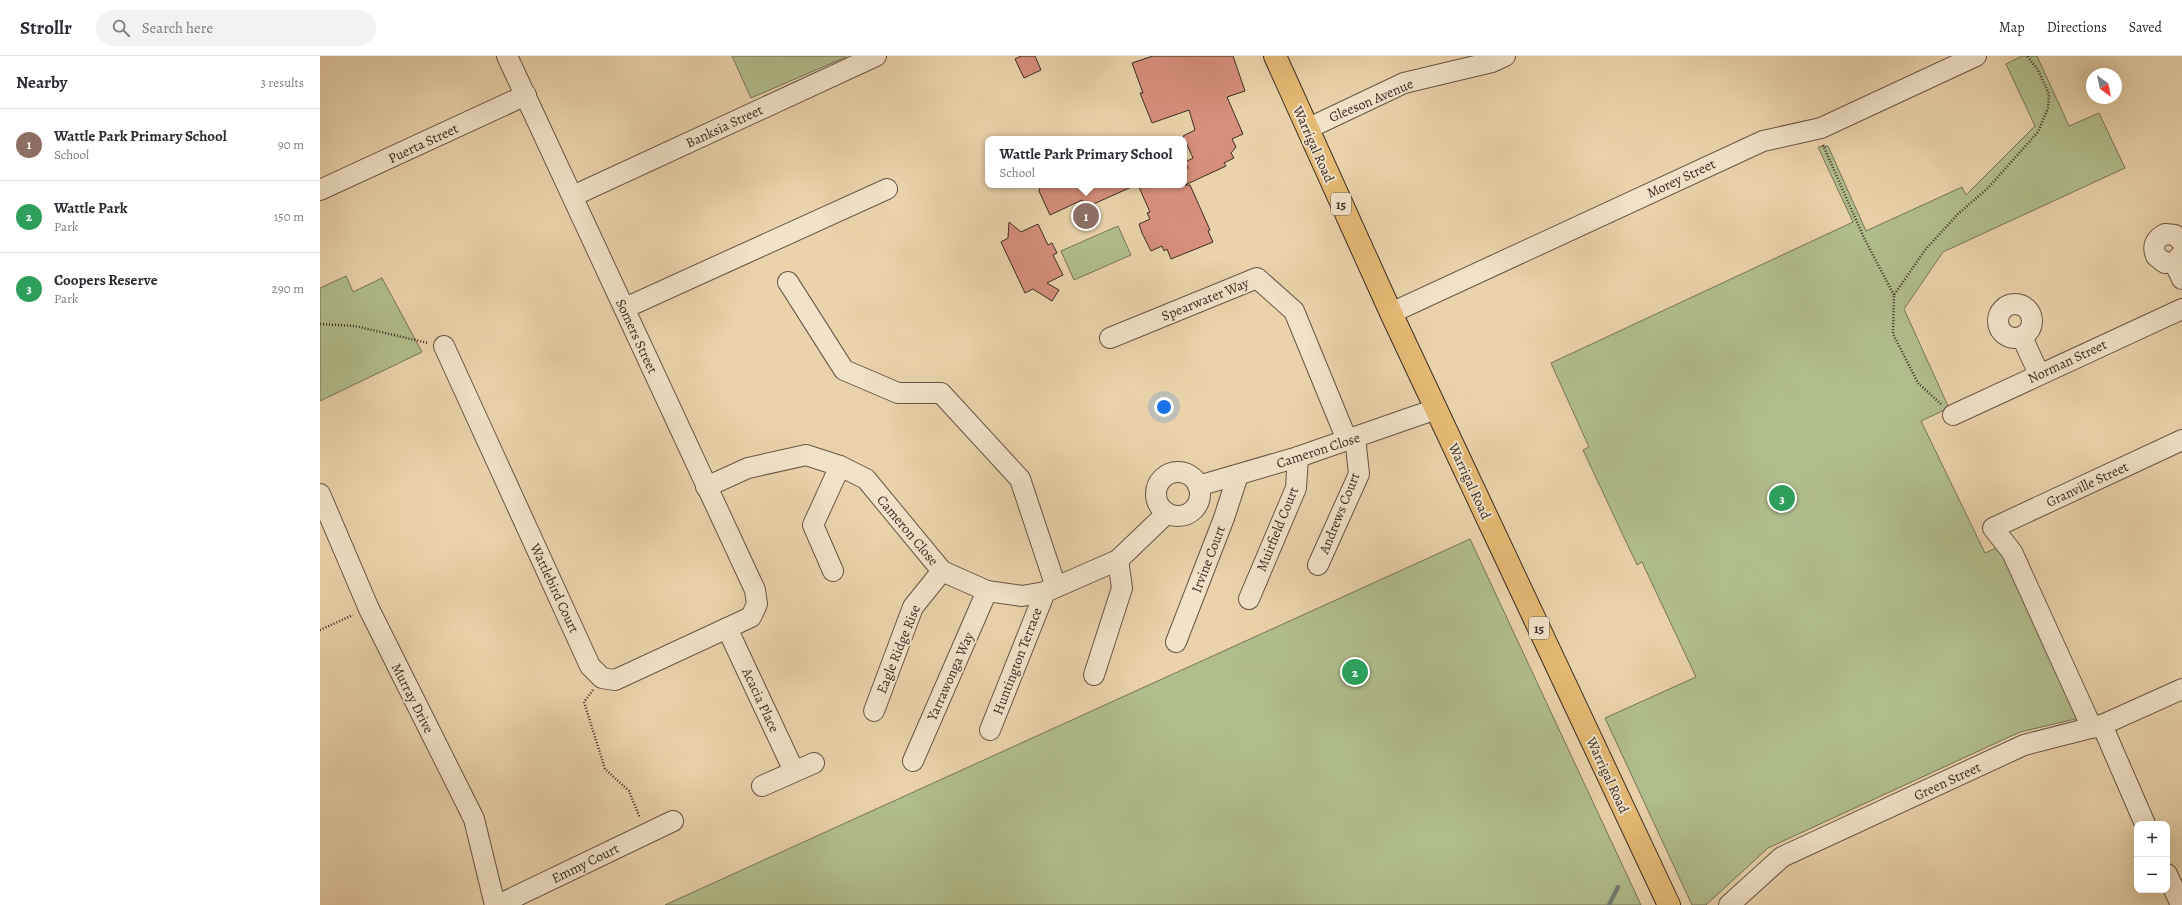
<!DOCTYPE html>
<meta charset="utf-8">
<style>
body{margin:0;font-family:Alegreya,serif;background:#f2f2f3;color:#2b2b33}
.controls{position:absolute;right:12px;bottom:12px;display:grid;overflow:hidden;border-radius:8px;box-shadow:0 4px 16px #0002}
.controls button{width:36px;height:36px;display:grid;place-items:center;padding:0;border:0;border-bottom:1px solid #e1e1e2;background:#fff;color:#2b2b33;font:20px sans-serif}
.compass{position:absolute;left:1766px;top:12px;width:36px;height:36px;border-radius:50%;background:#fff;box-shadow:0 4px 16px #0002;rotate:147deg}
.you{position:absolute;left:844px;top:351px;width:14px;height:14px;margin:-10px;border:3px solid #fff;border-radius:50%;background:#1a73e8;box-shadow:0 0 0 6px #1a73e833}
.badge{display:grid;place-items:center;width:26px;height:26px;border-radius:50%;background:#7c3aed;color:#fff;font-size:13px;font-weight:700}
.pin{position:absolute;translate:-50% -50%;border:2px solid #fff;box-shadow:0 1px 4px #0006}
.popup{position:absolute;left:665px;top:80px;width:202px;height:52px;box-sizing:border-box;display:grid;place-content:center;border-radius:8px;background:#fff;filter:drop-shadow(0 1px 3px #0005);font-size:13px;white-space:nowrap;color:#7c7c81}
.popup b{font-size:15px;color:#2b2b33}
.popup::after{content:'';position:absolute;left:50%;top:100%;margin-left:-8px;border:8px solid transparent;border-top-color:#fff}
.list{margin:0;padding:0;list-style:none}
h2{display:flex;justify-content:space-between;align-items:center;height:52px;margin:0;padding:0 16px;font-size:17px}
h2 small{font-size:13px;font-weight:400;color:#7c7c81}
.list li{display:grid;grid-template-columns:26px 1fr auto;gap:12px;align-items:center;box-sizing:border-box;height:72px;padding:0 16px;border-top:1px solid #e1e1e2}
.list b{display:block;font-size:15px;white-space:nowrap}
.list p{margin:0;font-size:13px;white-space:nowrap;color:#7c7c81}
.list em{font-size:13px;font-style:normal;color:#7c7c81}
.icon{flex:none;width:22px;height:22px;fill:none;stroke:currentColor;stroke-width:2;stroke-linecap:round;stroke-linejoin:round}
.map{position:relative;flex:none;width:1862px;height:849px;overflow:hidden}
header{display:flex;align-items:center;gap:24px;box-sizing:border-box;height:56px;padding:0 20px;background:#fff;border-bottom:1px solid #e1e1e2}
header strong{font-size:19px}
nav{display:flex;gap:22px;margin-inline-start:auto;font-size:14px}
.search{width:280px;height:36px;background:#f2f2f3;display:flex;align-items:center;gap:10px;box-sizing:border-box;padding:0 14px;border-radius:22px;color:#7c7c81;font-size:15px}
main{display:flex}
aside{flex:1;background:#fff}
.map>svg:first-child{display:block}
.green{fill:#b1be8c;stroke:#767458}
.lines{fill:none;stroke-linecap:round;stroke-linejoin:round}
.stream{stroke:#737f75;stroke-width:4.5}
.building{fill:#d68f7b;stroke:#3b2b24}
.minor-casing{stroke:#675546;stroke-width:22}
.major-casing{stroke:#3b2b24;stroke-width:24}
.path{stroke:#3b2b24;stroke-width:2.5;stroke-dasharray:1 2;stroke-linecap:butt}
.minor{stroke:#f1e2c8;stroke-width:20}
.major{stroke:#e5ba75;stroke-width:22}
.labels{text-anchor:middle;stroke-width:4;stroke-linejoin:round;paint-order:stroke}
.shield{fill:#f1e2c8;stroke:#726255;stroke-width:1}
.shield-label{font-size:13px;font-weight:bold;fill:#3b2b24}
.street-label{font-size:14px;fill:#3b2b24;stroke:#f1e2c8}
</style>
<header>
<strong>Strollr</strong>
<div class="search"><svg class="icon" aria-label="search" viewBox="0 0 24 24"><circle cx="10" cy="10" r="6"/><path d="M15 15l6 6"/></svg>Search here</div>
<nav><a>Map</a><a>Directions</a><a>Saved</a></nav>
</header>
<main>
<aside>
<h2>Nearby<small>3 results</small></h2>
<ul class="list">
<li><span class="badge" style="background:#8d6e63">1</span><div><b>Wattle Park Primary School</b><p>School</p></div><em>90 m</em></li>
<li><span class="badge" style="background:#2e9e5b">2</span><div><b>Wattle Park</b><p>Park</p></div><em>150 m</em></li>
<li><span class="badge" style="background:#2e9e5b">3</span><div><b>Coopers Reserve</b><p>Park</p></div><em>290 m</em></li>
</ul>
</aside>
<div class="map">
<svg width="1862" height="849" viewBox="0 0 1862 849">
<rect width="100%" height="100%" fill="#ead3aa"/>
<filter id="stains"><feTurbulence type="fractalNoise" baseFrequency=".005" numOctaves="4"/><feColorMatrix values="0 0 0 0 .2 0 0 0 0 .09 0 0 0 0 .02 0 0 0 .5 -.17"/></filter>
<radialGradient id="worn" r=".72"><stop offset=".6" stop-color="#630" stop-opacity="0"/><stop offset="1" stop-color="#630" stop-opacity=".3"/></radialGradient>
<!-- green -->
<g class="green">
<polygon points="412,0 526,0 526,1 431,42"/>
<polygon points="1702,0 1717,0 1749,70 1779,57 1805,112 1623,196 1584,253 1629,352 1601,365 1665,497 1683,489 1764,661 1700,676 1448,792 1386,849 1372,849 1285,662 1376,621 1322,506 1317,509 1263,394 1269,391 1231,307 1533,166 1498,91 1508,90 1546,175 1642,131 1646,139 1715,70 1686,8"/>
<polygon points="798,170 811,199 754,224 741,195"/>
<polygon points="26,220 33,236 62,222 102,296 0,345 0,232"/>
<polygon points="1150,483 1321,849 345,849"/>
</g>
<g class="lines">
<!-- stream -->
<polyline class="stream" points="1289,849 1298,831"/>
</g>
<!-- building -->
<g class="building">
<polygon points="701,0 715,0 721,14 704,22 695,3"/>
<polygon points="833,0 913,0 925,35 907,41 923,78 912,83 916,91 911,97 914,102 904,107 906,110 865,129 870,129 890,174 888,175 893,186 851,203 847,193 844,195 842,190 831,195 822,177 819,168 830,163 827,157 830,156 818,129 864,129 864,114 868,112 865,106 873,102 863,80 875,74 869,54 832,67 820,37 823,37 812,7"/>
<polygon points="721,129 816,129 769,150 768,147 764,149 762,144 730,159 719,135"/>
<polygon points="689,166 701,176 718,168 728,189 732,187 737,197 733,199 743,219 727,227 739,234 732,245 713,233 705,237 681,186 688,182"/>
</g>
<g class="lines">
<defs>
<g id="minor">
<polyline points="987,73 1084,27 1172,6 1185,0"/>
<polyline points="0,134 206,39"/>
<polyline points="253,140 556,0"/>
<path d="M1862 186 1855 179 1845 178C1835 183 1832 190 1836 200L1845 207 1854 206 1862 198"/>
<polyline points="1854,206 1862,223"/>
<polyline points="468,226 524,314 578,337 621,337 700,423 736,531"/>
<circle cx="1695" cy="265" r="17"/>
<polyline points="305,252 567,133"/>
<polyline points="1071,257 1443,85 1501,72 1656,0"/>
<polyline points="1702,281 1719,318"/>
<polyline points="790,282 937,222 974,255 1027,384"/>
<polyline points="124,290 270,610 282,622 295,624 431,561 437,548 435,534 187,0"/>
<polyline points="1633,359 1862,253"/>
<circle cx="858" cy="438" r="22"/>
<polyline points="878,430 978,401 1116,353"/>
<polyline points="386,431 428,412 486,399 520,410 546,423 622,515 667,535 702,540 725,536 798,504 847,457"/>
<polyline points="0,438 49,553 154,763 175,849"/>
<polyline points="998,509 1039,418 1035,381"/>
<polyline points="513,515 493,469 520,410"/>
<polyline points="929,543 976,432 978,401"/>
<polyline points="407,572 474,715"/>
<polyline points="856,586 904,462 918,419"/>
<polyline points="774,619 802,532 798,504"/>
<polyline points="554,655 593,551 622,515"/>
<polyline points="1782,669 1825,768"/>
<polyline points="1772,672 1692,496 1673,472 1862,384"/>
<polyline points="670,674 725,536"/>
<polyline points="593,705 667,535"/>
<polyline points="442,730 494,707"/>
<polyline points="1847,818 1861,849"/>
<polyline points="178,849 353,765"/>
<polyline points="1409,849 1462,801 1704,689 1782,669 1862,633"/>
</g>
<polyline id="major" points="955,0 1071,257 1349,849"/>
</defs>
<!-- minor casing -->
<use href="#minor" class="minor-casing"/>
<!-- major casing -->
<use href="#major" class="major-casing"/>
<!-- path -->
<g class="path">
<polyline points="1503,89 1544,182 1574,239"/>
<polyline points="0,268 35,270 108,287"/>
<polyline points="1621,348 1598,327 1573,278 1574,239 1605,194 1638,158 1668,132 1718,76 1728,52 1729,38 1718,14 1707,0"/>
<polyline points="0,574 33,559"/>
<polyline points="273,634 264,646 285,713 309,735 320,762"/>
</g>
<!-- minor -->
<use href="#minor" class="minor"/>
<!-- major -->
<use href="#major" class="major"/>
</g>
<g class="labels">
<!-- shield labels -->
<g class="shield">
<rect x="1011" y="137" width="20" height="22" rx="3"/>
<rect x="1209" y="561" width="20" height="22" rx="3"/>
</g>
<g class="shield-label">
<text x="1021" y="153">15</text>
<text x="1219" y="577">15</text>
</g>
<!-- street labels -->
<g class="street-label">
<text transform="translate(1051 44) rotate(-23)" y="5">Gleeson Avenue</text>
<text transform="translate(404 70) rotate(-25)" y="5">Banksia Street</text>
<text transform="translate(103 87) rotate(-25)" y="5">Puerta Street</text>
<text transform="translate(994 88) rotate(66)" y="5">Warrigal Road</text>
<text transform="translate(1361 122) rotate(-25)" y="5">Morey Street</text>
<text transform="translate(885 243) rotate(-22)" y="5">Spearwater Way</text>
<text transform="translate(317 280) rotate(65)" y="5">Somers Street</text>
<text transform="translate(1747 305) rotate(-25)" y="5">Norman Street</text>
<text transform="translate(998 394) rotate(-18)" y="5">Cameron Close</text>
<text transform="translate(1150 425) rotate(65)" y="5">Warrigal Road</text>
<text transform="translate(1767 428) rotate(-25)" y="5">Granville Street</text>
<text transform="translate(1019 457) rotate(-68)" y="5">Andrews Court</text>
<text transform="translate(957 473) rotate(-68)" y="5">Muirfield Court</text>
<text transform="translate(588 474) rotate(50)" y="5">Cameron Close</text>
<text transform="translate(888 503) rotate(-69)" y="5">Irvine Court</text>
<text transform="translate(235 532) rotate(65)" y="5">Wattlebird Court</text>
<text transform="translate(578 593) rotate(-68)" y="5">Eagle Ridge Rise</text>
<text transform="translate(697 605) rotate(-69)" y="5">Huntington Terrace</text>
<text transform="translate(630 620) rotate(-66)" y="5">Yarrawonga Way</text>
<text transform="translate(93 642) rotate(63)" y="5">Murray Drive</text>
<text transform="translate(441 644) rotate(65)" y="5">Acacia Place</text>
<text transform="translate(1288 719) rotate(65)" y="5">Warrigal Road</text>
<text transform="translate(1627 725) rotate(-25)" y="5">Green Street</text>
<text transform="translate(265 807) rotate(-26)" y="5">Emmy Court</text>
</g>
</g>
<rect width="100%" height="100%" filter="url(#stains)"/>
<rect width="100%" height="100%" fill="url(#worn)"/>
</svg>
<div class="controls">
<button>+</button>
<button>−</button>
</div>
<svg class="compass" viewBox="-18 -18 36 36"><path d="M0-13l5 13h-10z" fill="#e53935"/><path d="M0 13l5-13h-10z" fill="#7c7c81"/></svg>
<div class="you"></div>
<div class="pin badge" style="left:766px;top:160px;background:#8d6e63">1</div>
<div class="popup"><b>Wattle Park Primary School</b>School</div>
<div class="pin badge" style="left:1035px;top:616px;background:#2e9e5b">2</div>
<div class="pin badge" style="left:1462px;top:442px;background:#2e9e5b">3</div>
</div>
</main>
